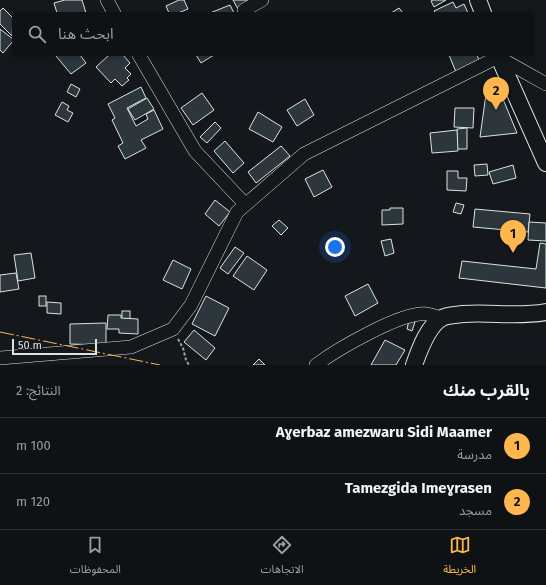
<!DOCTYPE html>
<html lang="ar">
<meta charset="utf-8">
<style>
body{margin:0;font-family:"Fira Sans","Noto Sans Arabic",sans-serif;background:#181b1e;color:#f1f3f6;direction:rtl}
.scale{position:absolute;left:12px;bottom:10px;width:85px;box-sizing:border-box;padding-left:4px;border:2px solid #d8e6dc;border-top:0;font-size:11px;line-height:14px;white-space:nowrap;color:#d8e6dc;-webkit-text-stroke:3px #14181c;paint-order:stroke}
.you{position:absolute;left:335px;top:247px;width:14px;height:14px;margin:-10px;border:3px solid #fff;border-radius:50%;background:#1a73e8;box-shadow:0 0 0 6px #1a73e833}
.badge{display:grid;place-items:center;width:26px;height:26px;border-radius:50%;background:#ffb74d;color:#111;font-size:13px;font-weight:700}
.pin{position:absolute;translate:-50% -33px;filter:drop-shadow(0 1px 2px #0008)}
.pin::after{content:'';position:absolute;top:21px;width:14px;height:12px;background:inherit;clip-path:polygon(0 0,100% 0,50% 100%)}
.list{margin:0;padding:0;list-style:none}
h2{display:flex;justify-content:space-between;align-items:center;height:52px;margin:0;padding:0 16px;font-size:17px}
h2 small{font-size:13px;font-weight:400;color:#9b9ea0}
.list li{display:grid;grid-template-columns:26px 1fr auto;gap:12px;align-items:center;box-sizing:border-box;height:56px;padding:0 16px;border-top:1px solid #2f3234}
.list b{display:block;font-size:15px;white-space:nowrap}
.list p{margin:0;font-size:13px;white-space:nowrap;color:#9b9ea0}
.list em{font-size:13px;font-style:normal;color:#9b9ea0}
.icon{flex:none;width:22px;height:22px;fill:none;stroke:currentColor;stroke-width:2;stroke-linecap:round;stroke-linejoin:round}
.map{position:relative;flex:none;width:546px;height:365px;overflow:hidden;direction:ltr}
.search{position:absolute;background:#0f1215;box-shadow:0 2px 6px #0003;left:12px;right:12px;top:12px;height:44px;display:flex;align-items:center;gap:10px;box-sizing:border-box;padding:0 14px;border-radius:0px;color:#9b9ea0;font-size:15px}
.sheet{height:164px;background:#0f1215}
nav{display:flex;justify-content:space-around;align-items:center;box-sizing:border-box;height:56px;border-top:1px solid #2f3234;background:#0f1215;font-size:11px;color:#9b9ea0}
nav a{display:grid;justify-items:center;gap:2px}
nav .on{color:#ffb74d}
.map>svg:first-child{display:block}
.building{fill:#2c363c;stroke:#d8e6dc}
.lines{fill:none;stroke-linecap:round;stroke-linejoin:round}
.minor-casing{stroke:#d8e6dc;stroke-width:14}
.major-casing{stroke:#d8e6dc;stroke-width:18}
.path{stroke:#9da8a2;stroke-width:2;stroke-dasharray:3 2;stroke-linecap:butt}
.minor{stroke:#14181c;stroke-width:13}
.major{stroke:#14181c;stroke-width:16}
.power{stroke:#ffb74d;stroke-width:1;stroke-dasharray:14 3 2 3;stroke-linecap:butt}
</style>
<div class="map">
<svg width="546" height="365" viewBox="0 0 546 365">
<rect width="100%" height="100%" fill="#14181c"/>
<!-- building -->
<g class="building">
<polygon points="65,0 82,0 86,13 57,13 54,3"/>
<polygon points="179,0 184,0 188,9 178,13 169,13 166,6"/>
<polygon points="233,0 257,0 238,9"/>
<polygon points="433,0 446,0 434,7 431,1"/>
<polygon points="453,2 456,8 464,4 468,13 436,13 434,11"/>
<polygon points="230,5 234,13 210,13"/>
<polygon points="3,8 13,18 12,36 0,24 0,11"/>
<polygon points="399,8 403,13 391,13"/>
<polygon points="0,29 13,39 13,41 3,53 0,50"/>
<polygon points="57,55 80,55 86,63 71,74 56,56"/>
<polygon points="109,55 123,55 130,63 125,68 131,74 127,78 129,80 122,86 115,79 111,83 96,67"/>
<polygon points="196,55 214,55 201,63"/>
<polygon points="449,55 477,55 480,63 456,72"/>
<polygon points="71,84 80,89 76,97 67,92"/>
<polygon points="141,87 146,98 127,108 136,126 148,119 146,114 154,110 163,129 141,140 146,148 125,159 118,146 123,143 112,120 115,118 108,104"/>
<polygon points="487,87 498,87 517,133 480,137"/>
<polygon points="202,93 214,110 193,125 181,108"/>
<polygon points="147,98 154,109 135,120 128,109"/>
<polygon points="305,99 314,115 297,126 287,110"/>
<polygon points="62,102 69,106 67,110 73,113 68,122 55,115"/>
<polygon points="455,108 474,108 473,128 454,127"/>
<polygon points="258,112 282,127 273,142 249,129"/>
<polygon points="215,122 221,128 207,143 200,137"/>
<polygon points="467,128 467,149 457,149 457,129"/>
<polygon points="457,130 458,151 432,153 430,133"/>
<polygon points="225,141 244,163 233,173 214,151"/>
<polygon points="281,146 290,156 256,183 248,172"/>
<polygon points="487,164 488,175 475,176 474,165"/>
<polygon points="513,165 516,178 493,184 489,172"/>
<polygon points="323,170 332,187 314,197 305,179"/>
<polygon points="447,171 458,171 458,178 467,178 466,191 447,190"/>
<polygon points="215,200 230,212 219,226 205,214"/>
<polygon points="456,203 464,205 461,214 453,212"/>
<polygon points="390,208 403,208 403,224 382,225 382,210 390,210"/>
<polygon points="475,209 530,214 528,232 473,227"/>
<polygon points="279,220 288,228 281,235 272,226"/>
<polygon points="529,222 546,223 546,241 528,240"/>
<polygon points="391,239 394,253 385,256 381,241"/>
<polygon points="540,243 546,244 546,288 459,278 462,261 536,269"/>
<polygon points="235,247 244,253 228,274 220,268"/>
<polygon points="31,253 35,278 18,281 14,255"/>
<polygon points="247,256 267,270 254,290 233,276"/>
<polygon points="173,260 191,269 182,289 163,280"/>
<polygon points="16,273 19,289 0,292 0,275"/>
<polygon points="368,284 378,303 355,316 345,296"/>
<rect x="39" y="296" width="7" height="10"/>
<polygon points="206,296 229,308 215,336 192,324"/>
<polygon points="47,302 61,303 61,314 47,313"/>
<rect x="122" y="311" width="8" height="8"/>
<polygon points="108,315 121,315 121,318 138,319 138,334 119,333 119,329 107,329"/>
<polygon points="409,320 415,322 412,331 407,329"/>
<polygon points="106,323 106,345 70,344 70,324"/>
<polygon points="194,330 215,348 206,360 184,342"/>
<polygon points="385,340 405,350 396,365 371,365"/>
<polygon points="259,359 265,365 253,365"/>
</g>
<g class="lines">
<defs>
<g id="minor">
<polyline points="107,0 114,13"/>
<polyline points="244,10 262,0"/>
<polyline points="139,55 195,151 245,204"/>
<polyline points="0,358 131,347 173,329 191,305 237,212 304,154 498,57 546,84"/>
<path d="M316 365C336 350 402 311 427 314 432 315 437 317 442 318"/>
</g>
<g id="major">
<polyline points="478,0 483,13"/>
<polyline points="498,55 546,163"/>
<path d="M414 365C419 351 428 325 442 318 447 315 457 315 463 314 490 312 519 317 546 312"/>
</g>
</defs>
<!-- minor casing -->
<use href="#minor" class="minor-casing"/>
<!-- major casing -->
<use href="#major" class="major-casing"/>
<!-- path -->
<polyline class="path" points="178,339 183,348 186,360 189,365"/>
<!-- minor -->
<use href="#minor" class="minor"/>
<!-- major -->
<use href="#major" class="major"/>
<!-- power -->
<polyline class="power" points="0,332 160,365"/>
</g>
</svg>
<div class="scale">50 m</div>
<div class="you"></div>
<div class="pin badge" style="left:513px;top:253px">1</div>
<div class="pin badge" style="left:496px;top:110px">2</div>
<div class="search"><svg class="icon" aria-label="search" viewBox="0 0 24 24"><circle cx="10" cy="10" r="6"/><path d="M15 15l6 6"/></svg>ابحث هنا</div>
</div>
<section class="sheet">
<h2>بالقرب منك<small>النتائج: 2</small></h2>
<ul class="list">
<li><span class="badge">1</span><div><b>Aɣerbaz amezwaru Sidi Maamer</b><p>مدرسة</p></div><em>100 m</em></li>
<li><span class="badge">2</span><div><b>Tamezgida Imeɣrasen</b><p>مسجد</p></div><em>120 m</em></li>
</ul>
</section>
<nav>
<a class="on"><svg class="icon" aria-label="map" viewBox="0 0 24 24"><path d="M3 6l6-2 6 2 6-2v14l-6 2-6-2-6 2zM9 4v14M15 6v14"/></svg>الخريطة</a>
<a><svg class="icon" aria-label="directions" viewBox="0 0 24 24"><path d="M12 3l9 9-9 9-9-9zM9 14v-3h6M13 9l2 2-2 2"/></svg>الاتجاهات</a>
<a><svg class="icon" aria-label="saved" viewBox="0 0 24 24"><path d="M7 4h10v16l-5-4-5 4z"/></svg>المحفوظات</a>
</nav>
